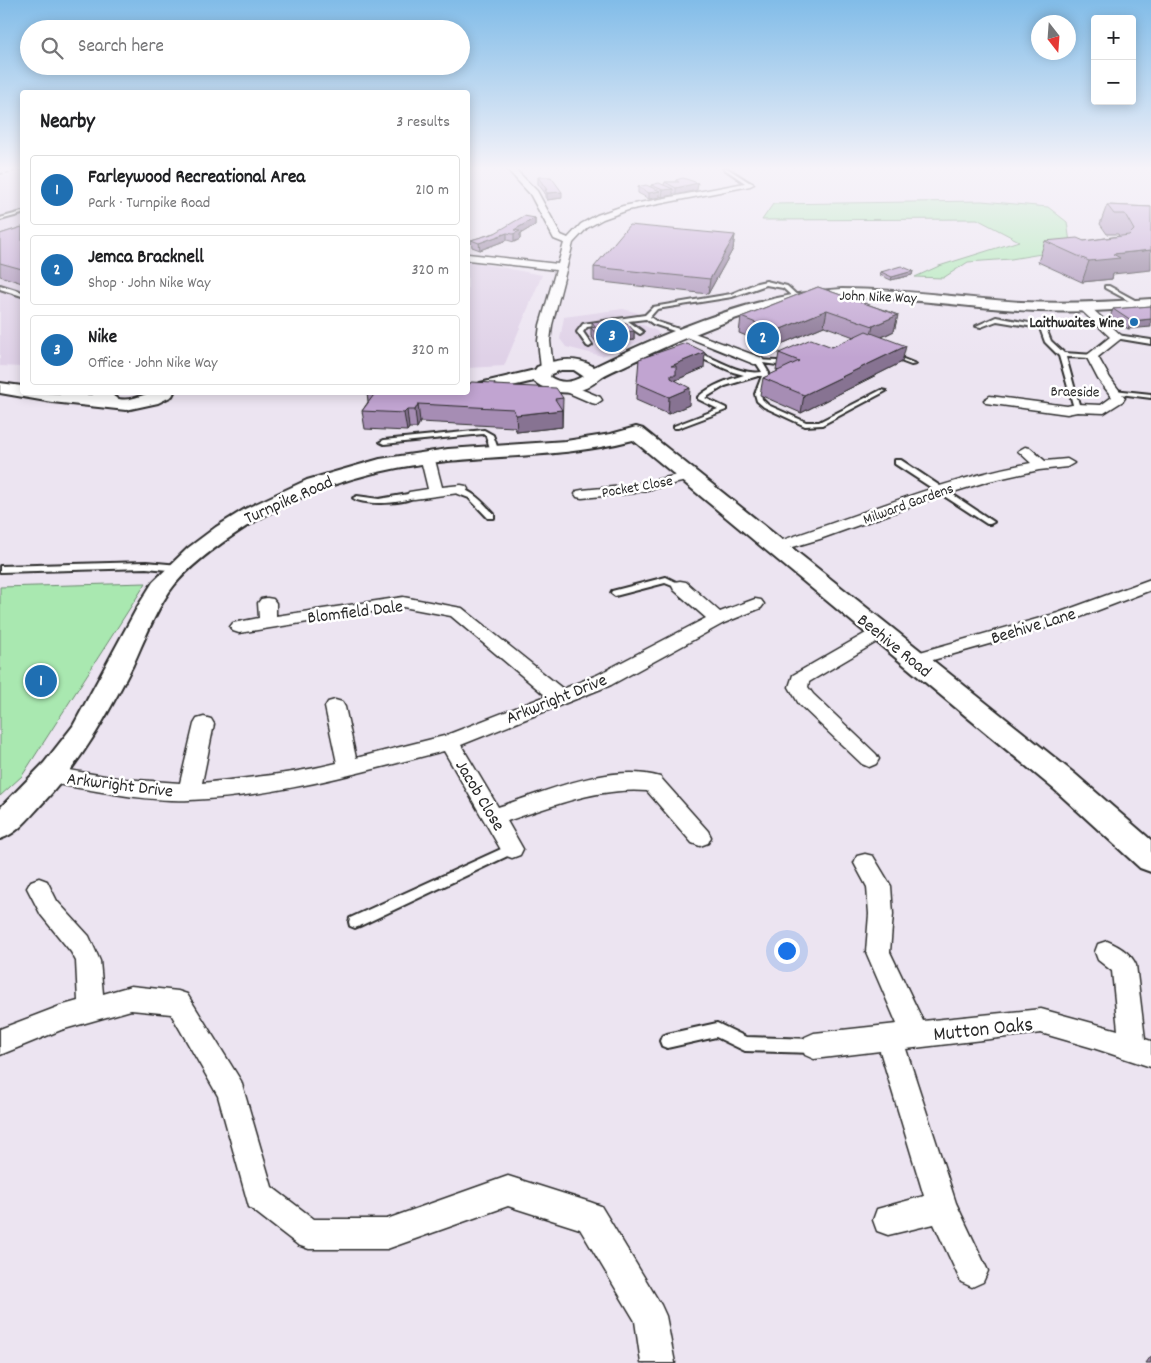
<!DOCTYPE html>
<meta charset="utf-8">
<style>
body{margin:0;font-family:Dekko,sans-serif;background:#f6f6f6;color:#202124}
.controls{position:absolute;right:15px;top:15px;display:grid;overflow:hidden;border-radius:5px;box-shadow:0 2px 12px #0003}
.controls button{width:45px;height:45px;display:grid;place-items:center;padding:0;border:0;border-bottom:1px solid #e0e0e0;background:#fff;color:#202124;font:25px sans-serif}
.compass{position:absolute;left:1031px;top:15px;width:45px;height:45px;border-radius:50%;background:#fff;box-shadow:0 2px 12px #0003;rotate:163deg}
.you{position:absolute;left:786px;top:950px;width:18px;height:18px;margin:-12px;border:4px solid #fff;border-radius:50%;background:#1a73e8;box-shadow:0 0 0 8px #1a73e833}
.badge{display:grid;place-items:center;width:32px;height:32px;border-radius:50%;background:#1f6fb2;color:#fff;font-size:16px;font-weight:700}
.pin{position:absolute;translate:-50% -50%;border:2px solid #fff;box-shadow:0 1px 5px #0006}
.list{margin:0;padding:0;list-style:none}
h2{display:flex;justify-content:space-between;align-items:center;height:65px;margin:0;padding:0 20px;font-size:21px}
h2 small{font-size:16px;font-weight:400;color:#757577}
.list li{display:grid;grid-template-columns:32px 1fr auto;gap:15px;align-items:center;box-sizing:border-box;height:70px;margin:0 10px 10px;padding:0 10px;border:1px solid #e0e0e0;border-radius:5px}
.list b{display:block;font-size:19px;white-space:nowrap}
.list p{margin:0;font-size:16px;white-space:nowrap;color:#757577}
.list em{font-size:16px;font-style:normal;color:#757577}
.icon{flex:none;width:28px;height:28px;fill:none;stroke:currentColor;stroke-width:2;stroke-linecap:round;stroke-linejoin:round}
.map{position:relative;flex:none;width:1151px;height:1363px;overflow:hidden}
.search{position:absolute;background:#fff;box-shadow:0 2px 12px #0003;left:20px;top:20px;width:450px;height:55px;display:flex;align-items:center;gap:12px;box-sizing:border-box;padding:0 18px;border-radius:28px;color:#757577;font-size:19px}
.panel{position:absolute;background:#fff;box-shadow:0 2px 12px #0003;left:20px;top:90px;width:450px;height:305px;border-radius:5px}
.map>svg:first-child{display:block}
.built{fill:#dfd1e7}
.green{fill:#a9e8b0;stroke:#6a8a6e}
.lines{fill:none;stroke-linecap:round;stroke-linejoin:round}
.lane-casing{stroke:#2b2b2b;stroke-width:4}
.street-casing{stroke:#2b2b2b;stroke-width:3}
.secondary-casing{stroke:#2b2b2b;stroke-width:4}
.lane{fill:#fff;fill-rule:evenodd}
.street{fill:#fff;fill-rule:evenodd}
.secondary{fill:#fff;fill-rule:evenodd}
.rail{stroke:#2b2b2b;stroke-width:2;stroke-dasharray:4 2;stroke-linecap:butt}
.wall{fill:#a68db4;stroke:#2b2b2b}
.shaded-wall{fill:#877392;stroke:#2b2b2b}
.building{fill:#c1a4d1;stroke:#2b2b2b}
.poi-dot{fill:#1f6fb2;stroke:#fff;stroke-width:2}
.labels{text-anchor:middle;stroke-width:5;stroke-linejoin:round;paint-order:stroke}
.far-street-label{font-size:15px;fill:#2b2b2b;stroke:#fff}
.far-poi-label{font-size:15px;font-weight:bold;fill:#2b2b2b;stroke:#fff;text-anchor:end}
.street-label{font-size:18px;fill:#2b2b2b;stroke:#fff}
.near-street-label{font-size:21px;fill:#2b2b2b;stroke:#fff}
</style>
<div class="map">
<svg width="1151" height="1363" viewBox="0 0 1151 1363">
<rect width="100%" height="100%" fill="#ece4f1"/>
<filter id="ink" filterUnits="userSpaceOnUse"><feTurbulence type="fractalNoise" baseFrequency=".02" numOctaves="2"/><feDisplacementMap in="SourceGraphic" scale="10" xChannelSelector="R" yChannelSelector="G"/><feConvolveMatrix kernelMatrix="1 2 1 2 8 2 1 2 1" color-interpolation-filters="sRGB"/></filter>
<g filter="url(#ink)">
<!-- built -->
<g class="built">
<polygon points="22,173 22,367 0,366 0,177"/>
<polygon points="468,261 542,275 504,366 468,368"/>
<polygon points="623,309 639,313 631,320 657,331 659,335 602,356 566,347 560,339 564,317"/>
</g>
<!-- green -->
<g class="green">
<polygon points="982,201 1048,207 1067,222 1071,249 1011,259 968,262 943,278 915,277 939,266 1019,241 977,219 762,220 773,204"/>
<polygon points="146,583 22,776 0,796 0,587"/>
</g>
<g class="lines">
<defs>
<g id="lane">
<polygon points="723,168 727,168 752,184 748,185"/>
<polygon points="22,212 22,214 0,220 0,218"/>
<polygon points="766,281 787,286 800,298 795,299 783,288 766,285 732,297 657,309 650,317 657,322 688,332 688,334 686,335 653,324 646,319 628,321 642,331 643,332 640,334 622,322 587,327 583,332 592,345 589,347 587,346 577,332 583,324 645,315 653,307 731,294 757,283"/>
<polygon points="0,285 22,292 22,296 0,289"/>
<polygon points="1105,286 1109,286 1142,304 1137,305 1105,288"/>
<polygon points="996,317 1045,326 1051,341 1064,353 1094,355 1095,356 1092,358 1066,357 1080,408 1079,409 1074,408 1059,356 1045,342 1040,328 997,321 981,327 976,326"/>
<polygon points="1117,335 1151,340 1151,344 1115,338 1115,336"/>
<path d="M699 353C720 360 739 375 762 372L755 361 756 360 777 361 791 359V361L777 365 763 363 769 373 761 394 762 399 768 405 806 422H819L881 390 886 391 822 425 805 426 764 407 757 401 755 394 762 376H758L725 386 705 398 726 408V410L678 428H674V426L718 409 698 399V397C712 385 727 380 744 375L733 372 698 357 693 358 690 356Z"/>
<polygon points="887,354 891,354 916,364 911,365 887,356"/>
<polygon points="1114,390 1151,394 1151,398 1112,393 1112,391"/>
<polygon points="484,430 493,435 499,452 498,454 492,454 486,436 483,434 384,444 380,442 384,440"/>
<polygon points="895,460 901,460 994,522 990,524 987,524 895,464"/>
<path d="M453 488C471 487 483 503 494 514V518H488L469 498 453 492Z"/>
<path d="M414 493 418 495C408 504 364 506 353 498L357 496 379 499Z"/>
<polygon points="146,562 179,565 183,568 179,571 146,568 0,572 0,566"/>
<polygon points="666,577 684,586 680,589 665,583 615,596 611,593 612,591"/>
<polygon points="512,844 516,846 518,849 516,852 360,926 355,928 350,926 349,922 350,918"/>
<polygon points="717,1023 746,1037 814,1039 819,1041 821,1046 819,1051 814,1053 745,1051 716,1037 667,1048 662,1046 660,1041 662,1036 667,1034"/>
</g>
<g id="street">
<polygon points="506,168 514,168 537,191 561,235 568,238 581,224 597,215 623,206 750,182 754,184 750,186 628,210 603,219 587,228 573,243 552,325 550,341 553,369 547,373 541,369 538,341 540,325 556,270 468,260 468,254 558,264 564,243 554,239 530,194"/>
<polygon points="1085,305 1089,306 1123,337 1098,357 1110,378 1125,398 1123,401 1104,413 1077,412 1067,414 986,403 984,400 990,396 1067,406 1077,404 1101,405 1112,397 1098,379 1086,356 1110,337 1081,310 1080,308"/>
<polygon points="686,330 762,358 764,361 762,364 754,364 682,335 680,333"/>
<polygon points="566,383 600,397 602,400 596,404 592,403 562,390 560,387"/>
<path d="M1025 447 1030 448 1045 461 1067 459 1074 463 1067 467 1039 470 989 481 937 497 820 539 776 552 770 550 768 547 770 544C857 517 941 479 1031 463L1018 451Z"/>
<polygon points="427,452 434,456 442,487 461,485 466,486 468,489 466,492 414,499 409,498 407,495 409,492 428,489 420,456"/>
<polygon points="690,472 695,473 697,476 695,479 634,493 582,498 577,497 575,494 577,491 582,490 634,485"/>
<polygon points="1151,579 1151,590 1070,621 912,666 906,664 903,660 906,656 1058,613"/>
<path d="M680 581 686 582 720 612 755 599 761 600 764 604 761 608 724 623 611 685 461 745 498 807C545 792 611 762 660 777L708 831 711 837 708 843 700 846 692 843 647 791C598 787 553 806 507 821L523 849 520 855 512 858 504 855 444 751C361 772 276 797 190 800 145 802 94 790 50 783L43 781 40 775 43 769 50 767 123 779 180 783 194 724 197 719 204 717 211 719 214 724 202 783C247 778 293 774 337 763L325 707 328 702 335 700 342 702 345 707 356 758 444 736 546 696 451 616 403 607 239 633 233 631 230 627 233 623 259 618 258 603 261 599 267 598 273 599 276 603V616L403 597 456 607 462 608 563 689 597 675 706 618 674 590 672 586 674 582Z"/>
<polygon points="879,627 885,629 888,633 885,637 809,682 808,687 813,694 876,754 879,759 876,764 869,767 862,764 799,704 789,687 793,675 873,629"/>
<path d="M865 854 873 856 891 886 893 914 890 952 923 1021 1041 1009 1118 1030 1112 971 1098 960 1095 952 1098 944 1107 941C1119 946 1131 953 1136 965L1145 1039 1151 1041V1067L1093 1048 1041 1033 906 1049 956 1203 988 1271 983 1282 972 1287 961 1282 934 1224 888 1235 877 1231 873 1220 877 1209 924 1196 880 1051 814 1059 805 1055 801 1046 805 1037 814 1033 897 1024 866 952 869 914 867 887 854 863 857 856Z"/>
<polygon points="39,878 47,881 57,901 89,936 100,961 103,994 131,986 178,991 187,994 241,1081 272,1187 314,1219 387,1219 508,1176 590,1202 601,1206 661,1305 666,1316 675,1363 641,1363 635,1321 580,1229 508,1206 387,1249 309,1249 298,1245 249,1207 218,1096 171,1014 131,1010 61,1030 0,1055 0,1029 60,1006 78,1001 76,961 71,952 41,915 27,888 31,881"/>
</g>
<g id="secondary">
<path d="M842 289C902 289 961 298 1021 302 1065 304 1108 302 1151 299V307C1102 312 1053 313 1004 309 925 303 844 287 766 309 718 322 671 344 626 365 618 369 606 373 599 379 591 386 584 390 573 392 559 394 544 390 534 381L486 392 480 391 477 387 480 383 535 370 537 367C556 359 576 356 594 367 672 329 755 294 842 289ZM561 370H574L583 376C572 383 560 384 550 377L551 374Z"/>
<path d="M0 383 22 386V392L93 395 92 392H110C120 408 142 394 154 392 161 392 168 392 174 392L172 396 158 403 126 410 52 402 0 393Z"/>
<path d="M636 427 643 429 1075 774 1151 840V872L1140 868 1055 790 633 440C572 456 510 455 448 461 370 468 297 491 232 536 210 551 184 570 169 592 154 614 144 641 133 665 106 718 81 763 40 806 28 819 17 834 0 839V808L44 763 73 726 138 606 153 582 188 548 216 527 245 509 307 480 380 459 448 449 566 441 611 434Z"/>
</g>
</defs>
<!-- lane casing -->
<use href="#lane" class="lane-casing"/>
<!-- street casing -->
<use href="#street" class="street-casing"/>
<!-- secondary casing -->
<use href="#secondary" class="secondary-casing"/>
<!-- lane -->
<use href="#lane" class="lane"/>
<!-- street -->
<use href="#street" class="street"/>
<!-- secondary -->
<use href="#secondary" class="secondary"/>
<!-- rail -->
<polyline class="rail" points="0,174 22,170"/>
</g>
<!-- wall -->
<g class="wall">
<polygon points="538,177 562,198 547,200 545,197 545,193 538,184"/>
<polygon points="676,180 697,190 676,195 673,193 673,195 662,197 660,196 660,197 649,199 638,193 638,187 651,187 651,185 664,185 665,182 675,182"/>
<polygon points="1107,205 1151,207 1113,274 1112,279 1082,282 1038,262 1045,241 1084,241 1119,236 1118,234 1107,234 1100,224"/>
<polygon points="535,218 535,225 520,234 520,239 514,242 507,240 480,250 472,247 471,240 495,233"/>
<polygon points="22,227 22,283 0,276 0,234"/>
<polygon points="735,235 733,249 708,294 594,281 594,267"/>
<polygon points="913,271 912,275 891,280 880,275 881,272"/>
<polygon points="818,287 898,315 894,331 882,337 902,362 801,413 760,395 763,378 779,371 776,370 779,353 832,347 854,337 824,326 774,347 739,333 741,317"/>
<polygon points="1151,306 1128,329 1110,317 1113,309"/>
<polygon points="592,322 621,324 634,331 634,340 598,344 591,336 591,328 592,328"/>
<polygon points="704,368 676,380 689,405 668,414 636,400 637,383"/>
<polygon points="495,385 563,398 562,427 517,432 514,427 420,422 417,428 409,428 407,431 365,429 362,411 368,402 367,392 468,392"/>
<polygon points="1151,1356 1151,1363 1146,1363"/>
</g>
<!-- shaded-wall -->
<g class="shaded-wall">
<polygon points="698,183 697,190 676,195 676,188"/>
<polygon points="673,189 673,195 662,197 663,190"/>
<polygon points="660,191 660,197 649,199 649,193"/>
<polygon points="562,192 562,198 547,200 547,193"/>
<polygon points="535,218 535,225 520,234 520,239 514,242 514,230"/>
<polygon points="507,233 507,240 480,250 479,243"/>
<polygon points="735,235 733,249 708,294 710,279"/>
<polygon points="1151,250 1151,270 1113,274 1112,279 1082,282 1089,261 1113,254"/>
<polygon points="913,271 912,275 891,280 892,277"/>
<polygon points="827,310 824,326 774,347 776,331"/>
<polygon points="898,315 894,331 869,343 873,326"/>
<polygon points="1151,319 1151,327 1128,329 1131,321"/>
<polygon points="634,331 634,340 598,344 598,336"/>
<polygon points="906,346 902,362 801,413 804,395"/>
<polygon points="705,352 704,368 676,380 675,391 670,392 671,366"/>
<polygon points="690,388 689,405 668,414 669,397"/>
<polygon points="418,404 420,422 417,428 415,410"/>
<polygon points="407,410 409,428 407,431 404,413"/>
<polygon points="562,410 562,427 517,432 516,415"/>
</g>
<!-- building -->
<g class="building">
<polygon points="538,177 551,177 562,192 547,193 545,190 547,190"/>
<polygon points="683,178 698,183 676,188 665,182 679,182 676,180"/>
<polygon points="659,183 673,189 663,190 651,185"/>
<polygon points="646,185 660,191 649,193 638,187"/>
<polygon points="1107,205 1151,207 1151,250 1113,254 1120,258 1089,261 1045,241 1077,238 1084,241 1129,235 1134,230 1125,214 1114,214"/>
<polygon points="524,216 535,218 514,230 520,231 513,234 507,233 479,243 471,240 495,233"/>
<polygon points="629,225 735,235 710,279 594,267"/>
<polygon points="22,227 22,269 0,263 0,234"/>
<polygon points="901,266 913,271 892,277 881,272"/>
<polygon points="818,287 898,315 873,326 827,310 776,331 741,317"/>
<polygon points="1151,306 1151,319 1131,321 1113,309"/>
<polygon points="616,319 621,324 627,323 634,331 598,336 591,328 596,327 592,322"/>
<polygon points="866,331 906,346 804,395 763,378 799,361 779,353 811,339 832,347"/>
<polygon points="686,343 705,352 671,366 676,366 676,375 671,375 671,378 690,388 669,397 637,383 639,359"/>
<polygon points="471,382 495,383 494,385 556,388 563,398 555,399 562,410 516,415 513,409 418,404 415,410 407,410 404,413 362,411 376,392 468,392 468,384 470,384"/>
</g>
</g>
<!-- sky -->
<linearGradient id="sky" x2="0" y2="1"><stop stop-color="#81bce8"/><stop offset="0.47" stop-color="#f6f3f9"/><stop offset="1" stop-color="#f6f3f9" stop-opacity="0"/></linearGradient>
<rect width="1151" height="358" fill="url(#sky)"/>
<!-- markers -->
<circle class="poi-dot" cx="1134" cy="322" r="5"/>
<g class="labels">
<!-- far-street labels -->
<g class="far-street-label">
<text transform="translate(878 296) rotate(2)" y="5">John Nike Way</text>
<text transform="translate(1075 391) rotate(1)" y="5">Braeside</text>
<text transform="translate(637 486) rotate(-10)" y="5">Pocket Close</text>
<text transform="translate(908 503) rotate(-20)" y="5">Milward Gardens</text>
</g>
<!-- far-poi labels -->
<g class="far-poi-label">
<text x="1124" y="327">Laithwaites Wine</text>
</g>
<!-- street labels -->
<g class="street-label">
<text transform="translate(288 499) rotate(-24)" y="6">Turnpike Road</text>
<text transform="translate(355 611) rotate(-7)" y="6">Blomfield Dale</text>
<text transform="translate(1033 625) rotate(-17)" y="6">Beehive Lane</text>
<text transform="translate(895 645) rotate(39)" y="6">Beehive Road</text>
<text transform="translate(556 698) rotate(-22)" y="6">Arkwright Drive</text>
<text transform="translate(120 784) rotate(7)" y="6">Arkwright Drive</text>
<text transform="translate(481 795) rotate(59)" y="6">Jacob Close</text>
</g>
<!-- near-street labels -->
<g class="near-street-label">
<text transform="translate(983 1028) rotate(-6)" y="7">Mutton Oaks</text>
</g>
</g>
</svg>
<div class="controls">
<button>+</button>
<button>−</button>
</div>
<svg class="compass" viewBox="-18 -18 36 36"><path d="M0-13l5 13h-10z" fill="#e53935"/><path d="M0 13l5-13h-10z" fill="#757577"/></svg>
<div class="you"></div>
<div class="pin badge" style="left:41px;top:681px">1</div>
<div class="pin badge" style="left:763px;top:338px">2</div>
<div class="pin badge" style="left:612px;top:336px">3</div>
<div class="search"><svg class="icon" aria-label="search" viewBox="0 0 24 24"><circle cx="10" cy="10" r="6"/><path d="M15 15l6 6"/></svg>Search here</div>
<section class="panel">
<h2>Nearby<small>3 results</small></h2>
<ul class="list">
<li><span class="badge">1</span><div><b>Farleywood Recreational Area</b><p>Park · Turnpike Road</p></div><em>210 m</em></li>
<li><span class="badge">2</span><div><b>Jemca Bracknell</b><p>Shop · John Nike Way</p></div><em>320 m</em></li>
<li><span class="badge">3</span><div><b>Nike</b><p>Office · John Nike Way</p></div><em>320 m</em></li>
</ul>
</section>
</div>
